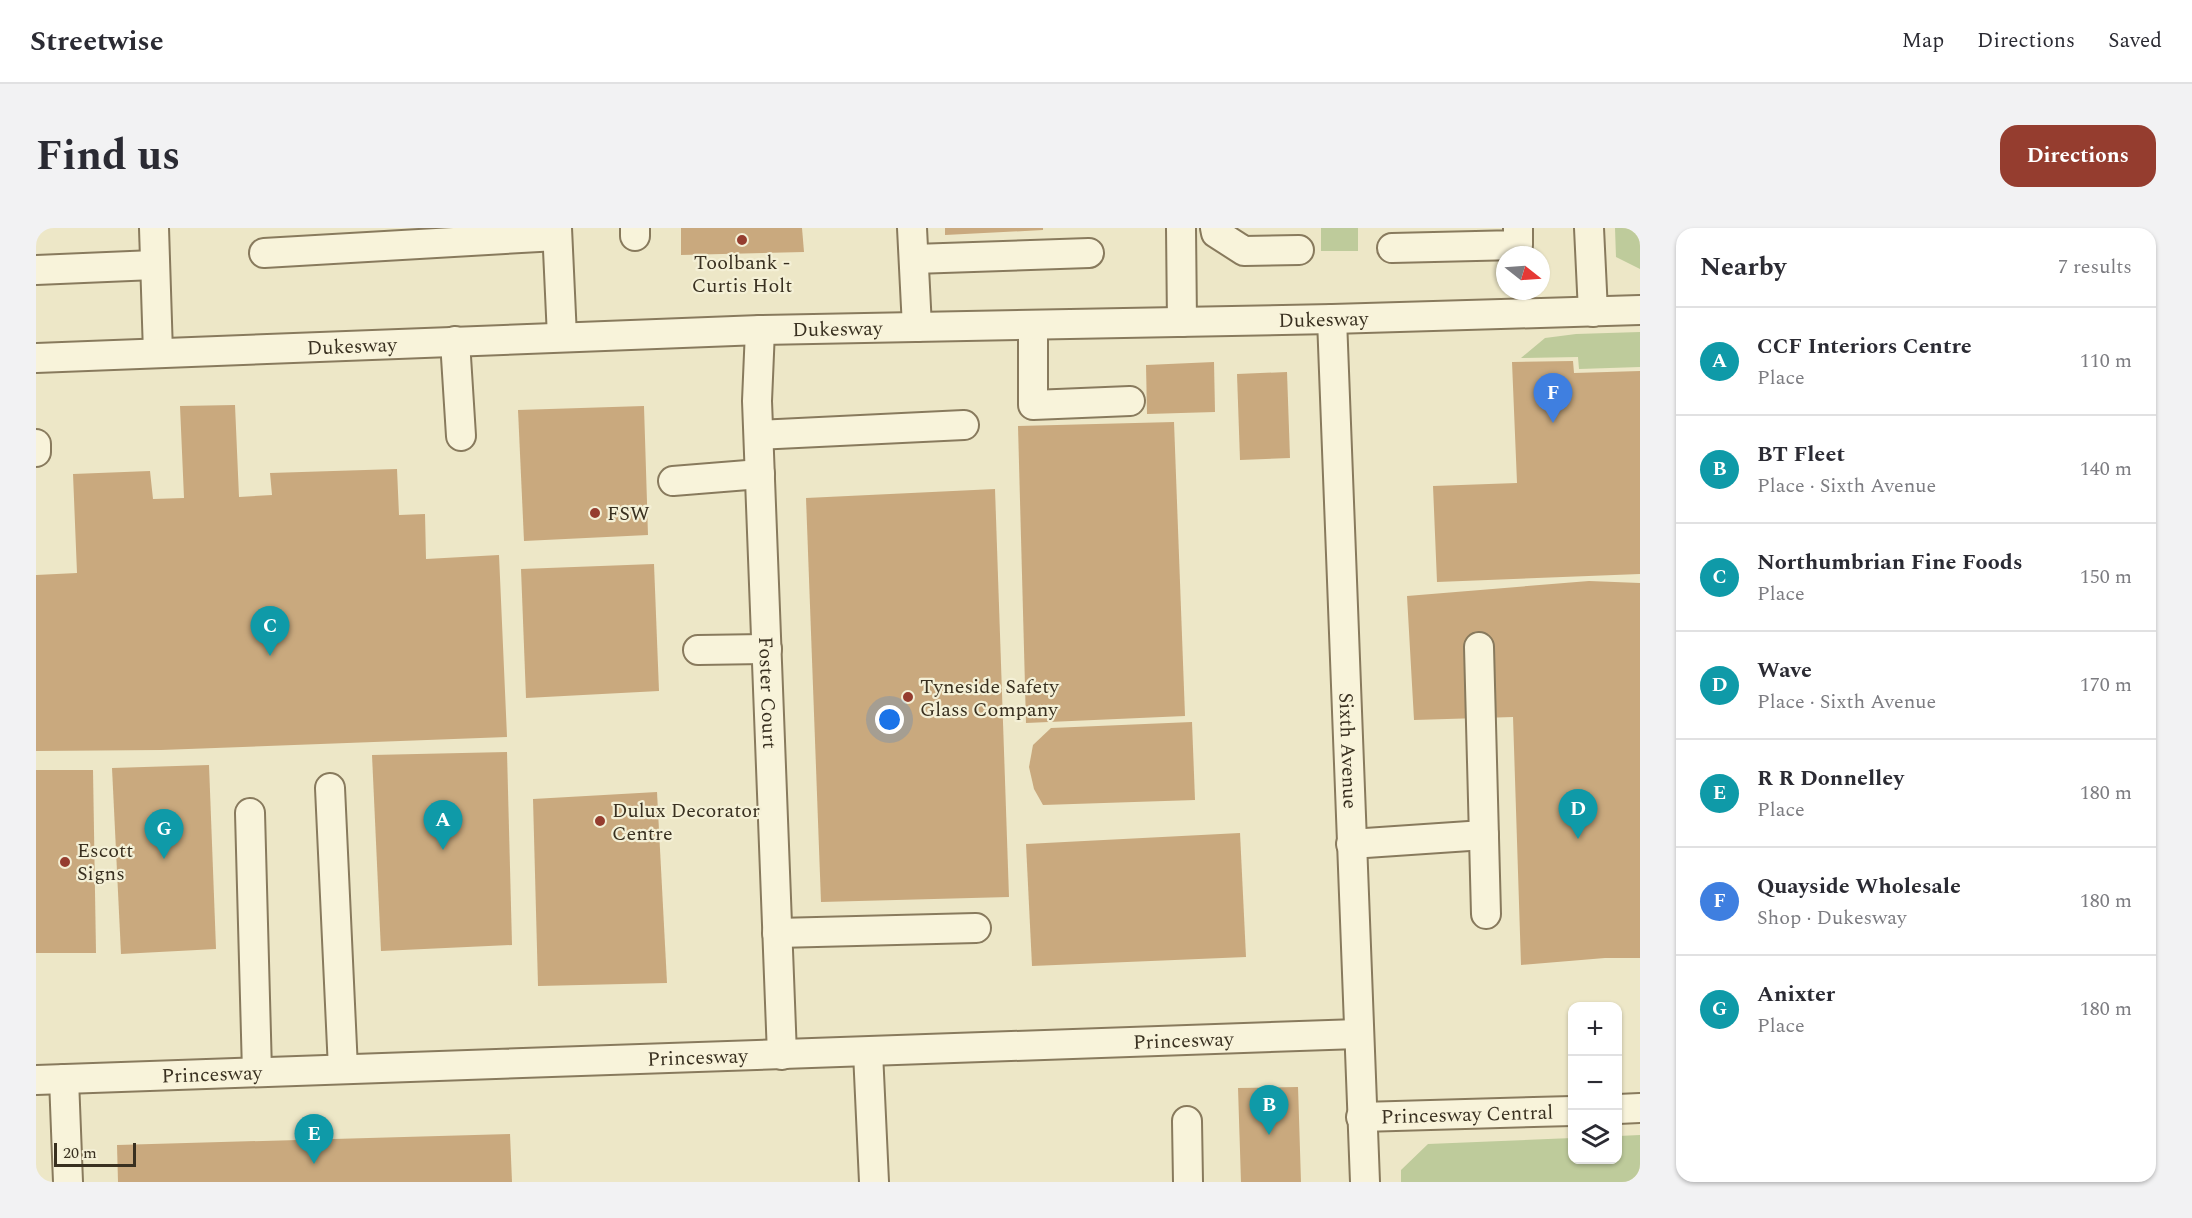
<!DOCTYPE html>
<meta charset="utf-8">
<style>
body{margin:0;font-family:Spectral,serif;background:#f2f2f3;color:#2b2b33}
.controls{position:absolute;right:18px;bottom:18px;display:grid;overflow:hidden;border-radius:12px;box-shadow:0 2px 4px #0004}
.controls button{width:54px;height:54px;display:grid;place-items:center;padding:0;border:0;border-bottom:2px solid #e1e1e2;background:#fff;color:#2b2b33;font:30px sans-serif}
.compass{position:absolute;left:1460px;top:18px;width:54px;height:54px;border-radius:50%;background:#fff;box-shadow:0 2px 4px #0004;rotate:107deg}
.scale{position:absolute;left:18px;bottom:15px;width:82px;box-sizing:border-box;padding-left:6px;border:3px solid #393020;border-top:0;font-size:16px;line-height:21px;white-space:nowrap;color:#393020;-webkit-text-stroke:4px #f4f0d6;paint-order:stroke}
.you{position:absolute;left:854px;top:492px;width:21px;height:21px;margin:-15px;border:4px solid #fff;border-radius:50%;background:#1a73e8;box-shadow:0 0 0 9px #1a73e833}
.badge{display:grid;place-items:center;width:39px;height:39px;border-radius:50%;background:#953d2f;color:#fff;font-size:20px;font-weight:700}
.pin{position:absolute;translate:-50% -50px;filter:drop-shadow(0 2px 3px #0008)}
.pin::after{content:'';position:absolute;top:32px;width:21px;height:18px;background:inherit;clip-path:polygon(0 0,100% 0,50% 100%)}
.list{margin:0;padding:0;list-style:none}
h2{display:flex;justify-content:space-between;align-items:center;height:78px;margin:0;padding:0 24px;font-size:26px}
h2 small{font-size:20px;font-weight:400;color:#7c7c81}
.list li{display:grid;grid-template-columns:39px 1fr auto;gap:18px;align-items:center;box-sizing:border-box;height:108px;padding:0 24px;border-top:2px solid #e1e1e2}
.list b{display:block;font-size:22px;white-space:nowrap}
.list p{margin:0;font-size:20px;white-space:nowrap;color:#7c7c81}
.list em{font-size:20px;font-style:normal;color:#7c7c81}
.icon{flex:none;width:33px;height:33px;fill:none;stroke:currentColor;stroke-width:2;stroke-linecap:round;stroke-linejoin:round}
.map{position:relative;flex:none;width:1604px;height:954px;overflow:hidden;border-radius:18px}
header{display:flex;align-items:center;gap:36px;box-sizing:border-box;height:84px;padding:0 30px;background:#fff;border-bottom:2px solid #e1e1e2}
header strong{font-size:28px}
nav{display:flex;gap:33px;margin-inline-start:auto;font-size:21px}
.intro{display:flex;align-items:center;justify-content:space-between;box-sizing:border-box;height:144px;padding:0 36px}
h1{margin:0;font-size:42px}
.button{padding:15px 27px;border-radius:18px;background:#953d2f;color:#fff;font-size:21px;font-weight:700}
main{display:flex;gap:36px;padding:0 36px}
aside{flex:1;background:#fff;border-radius:18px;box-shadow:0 2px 4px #0004}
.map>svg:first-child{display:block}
.green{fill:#becb9b}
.building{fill:#c9a97e}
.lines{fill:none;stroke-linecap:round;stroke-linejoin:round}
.minor-casing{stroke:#887a5d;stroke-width:32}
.minor{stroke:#f8f3da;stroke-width:28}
.poi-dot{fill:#953d2f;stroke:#f4f0d6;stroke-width:2}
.labels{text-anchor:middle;stroke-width:4.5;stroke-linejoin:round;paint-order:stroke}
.poi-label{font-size:20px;fill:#393020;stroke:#f4f0d6;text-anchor:start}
.street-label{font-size:20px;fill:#393020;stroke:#f4f0d6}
</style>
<header>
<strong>Streetwise</strong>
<nav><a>Map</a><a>Directions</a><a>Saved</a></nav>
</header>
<div class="intro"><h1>Find us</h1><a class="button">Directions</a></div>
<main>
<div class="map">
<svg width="1604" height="954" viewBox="0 0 1604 954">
<rect width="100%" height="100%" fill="#ede7c7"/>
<!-- green -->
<g class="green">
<rect x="1285" y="0" width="37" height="23"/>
<polygon points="1579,0 1604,0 1604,41 1580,29"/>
<polygon points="1604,104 1604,139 1543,141 1542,129 1485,130 1509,110 1540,106"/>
<polygon points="1604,907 1604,954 1365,954 1365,942 1392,916 1536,910 1536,932 1582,932 1582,908"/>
</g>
<!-- building -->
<g class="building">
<polygon points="645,0 766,0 768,24 645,27"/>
<polygon points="909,0 1007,0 1007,2 909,7"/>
<polygon points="1537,133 1538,145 1604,143 1604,346 1401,354 1397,258 1481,255 1476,134"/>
<polygon points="1178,134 1179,184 1111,186 1110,137"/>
<polygon points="1251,144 1254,230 1204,232 1201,146"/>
<polygon points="199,177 203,269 236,267 234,245 361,241 363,287 389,286 390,331 463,327 471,509 125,522 0,523 0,347 41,345 37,246 114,243 117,271 148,270 144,178"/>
<polygon points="608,178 612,307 488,313 482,182"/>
<polygon points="1138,194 1149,488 990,495 982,198"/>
<polygon points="959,261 973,669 785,674 770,270"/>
<polygon points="618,336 623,463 490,470 485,341"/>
<polygon points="1553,353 1604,355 1604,730 1569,730 1485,737 1477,489 1378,492 1371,368"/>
<polygon points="1156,494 1159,572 1007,577 998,561 993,539 997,517 1015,500"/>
<polygon points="471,524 476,717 345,723 336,527"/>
<polygon points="173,537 180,721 85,726 76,540"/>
<polygon points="0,542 57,542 60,725 0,725"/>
<polygon points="621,564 631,755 502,758 497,571"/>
<polygon points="1204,605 1210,729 996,738 990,616"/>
<polygon points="1262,859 1265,954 1205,954 1202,860"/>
<polygon points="474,906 476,954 82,954 81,917"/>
</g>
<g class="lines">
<defs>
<g id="minor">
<polyline points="118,0 122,125"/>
<polyline points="521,0 526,109"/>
<polyline points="599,0 599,8"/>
<polyline points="876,0 881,99"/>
<polyline points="1145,0 1146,94"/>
<polyline points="1179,0 1180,5 1208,23 1263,22"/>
<polyline points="1553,0 1557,84"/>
<polyline points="1356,20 1482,17 1482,0"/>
<polyline points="228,25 521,8"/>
<polyline points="878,31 1053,25"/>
<polyline points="0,42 118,37"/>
<path id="s1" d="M1296 91 1329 954"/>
<polyline points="997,97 997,177 1094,173"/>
<path id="s2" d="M724 102 721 173 746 827"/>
<polyline points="419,113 425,208"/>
<path id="s3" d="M0 130 724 102 1296 91 1604 82"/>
<polyline points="723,207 928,197"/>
<polyline points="0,216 0,224"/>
<polyline points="637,253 724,246"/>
<polyline points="1443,419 1450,686"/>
<polyline points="662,422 731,421"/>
<polyline points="294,560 307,841"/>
<polyline points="214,585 221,844"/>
<polyline points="1315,616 1448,607"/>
<polyline points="741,705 940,700"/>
<polyline points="832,824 838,954"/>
<polyline points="28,851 32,954"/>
<path id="s4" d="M0 852 1322 806"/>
<polyline points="1582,881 1604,880"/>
<path id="s5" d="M1325 889 1536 883"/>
<polyline points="1151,893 1152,954"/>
</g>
</defs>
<!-- minor casing -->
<use href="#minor" class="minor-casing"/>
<!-- minor -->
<use href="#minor" class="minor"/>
</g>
<!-- markers -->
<g class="poi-dot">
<circle cx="706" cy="12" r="6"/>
<circle cx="559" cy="285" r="6"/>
<circle cx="872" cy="469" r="6"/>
<circle cx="564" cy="593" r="6"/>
<circle cx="29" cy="634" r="6"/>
</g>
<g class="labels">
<!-- poi labels -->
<g class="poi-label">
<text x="706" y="41" text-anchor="middle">Toolbank -<tspan x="706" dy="23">Curtis Holt</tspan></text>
<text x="571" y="292">FSW</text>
<text x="884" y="465">Tyneside Safety<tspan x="884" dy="23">Glass Company</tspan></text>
<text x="576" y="589">Dulux Decorator<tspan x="576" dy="23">Centre</tspan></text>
<text x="41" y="629">Escott<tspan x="41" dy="23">Signs</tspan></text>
</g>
<!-- street labels -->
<g class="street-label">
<text dy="7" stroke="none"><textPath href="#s3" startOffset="1288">Dukesway</textPath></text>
<text dy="7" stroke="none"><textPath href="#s3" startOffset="802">Dukesway</textPath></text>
<text dy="7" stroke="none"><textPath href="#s3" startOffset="316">Dukesway</textPath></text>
<text dy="7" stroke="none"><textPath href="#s2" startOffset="363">Foster Court</textPath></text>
<text dy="7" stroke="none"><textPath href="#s1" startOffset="432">Sixth Avenue</textPath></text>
<text dy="7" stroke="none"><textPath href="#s4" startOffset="1148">Princesway</textPath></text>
<text dy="7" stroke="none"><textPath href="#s4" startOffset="662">Princesway</textPath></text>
<text dy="7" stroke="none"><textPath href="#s4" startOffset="176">Princesway</textPath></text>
<text dy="7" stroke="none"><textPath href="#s5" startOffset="106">Princesway Central</textPath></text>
</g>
</g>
</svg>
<div class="controls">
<button>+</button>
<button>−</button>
<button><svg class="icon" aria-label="layers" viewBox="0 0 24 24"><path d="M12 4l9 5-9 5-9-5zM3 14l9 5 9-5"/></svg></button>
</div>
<svg class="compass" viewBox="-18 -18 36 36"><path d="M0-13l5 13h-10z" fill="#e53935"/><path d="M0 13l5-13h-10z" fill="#7c7c81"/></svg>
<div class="scale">20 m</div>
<div class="you"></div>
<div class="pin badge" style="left:407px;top:622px;background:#0f9aa8">A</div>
<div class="pin badge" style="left:1233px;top:907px;background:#0f9aa8">B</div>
<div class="pin badge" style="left:234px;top:428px;background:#0f9aa8">C</div>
<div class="pin badge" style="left:1542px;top:611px;background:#0f9aa8">D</div>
<div class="pin badge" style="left:278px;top:936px;background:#0f9aa8">E</div>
<div class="pin badge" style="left:1517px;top:195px;background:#3f7fe0">F</div>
<div class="pin badge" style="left:128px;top:631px;background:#0f9aa8">G</div>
</div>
<aside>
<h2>Nearby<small>7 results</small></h2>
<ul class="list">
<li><span class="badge" style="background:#0f9aa8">A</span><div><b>CCF Interiors Centre</b><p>Place</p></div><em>110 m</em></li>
<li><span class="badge" style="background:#0f9aa8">B</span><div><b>BT Fleet</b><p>Place · Sixth Avenue</p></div><em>140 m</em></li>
<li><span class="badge" style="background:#0f9aa8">C</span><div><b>Northumbrian Fine Foods</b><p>Place</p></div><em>150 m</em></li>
<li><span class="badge" style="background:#0f9aa8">D</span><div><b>Wave</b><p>Place · Sixth Avenue</p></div><em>170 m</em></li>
<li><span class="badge" style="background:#0f9aa8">E</span><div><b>R R Donnelley</b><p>Place</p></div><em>180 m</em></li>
<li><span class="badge" style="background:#3f7fe0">F</span><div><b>Quayside Wholesale</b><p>Shop · Dukesway</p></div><em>180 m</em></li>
<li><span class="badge" style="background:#0f9aa8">G</span><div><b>Anixter</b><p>Place</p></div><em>180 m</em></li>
</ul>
</aside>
</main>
